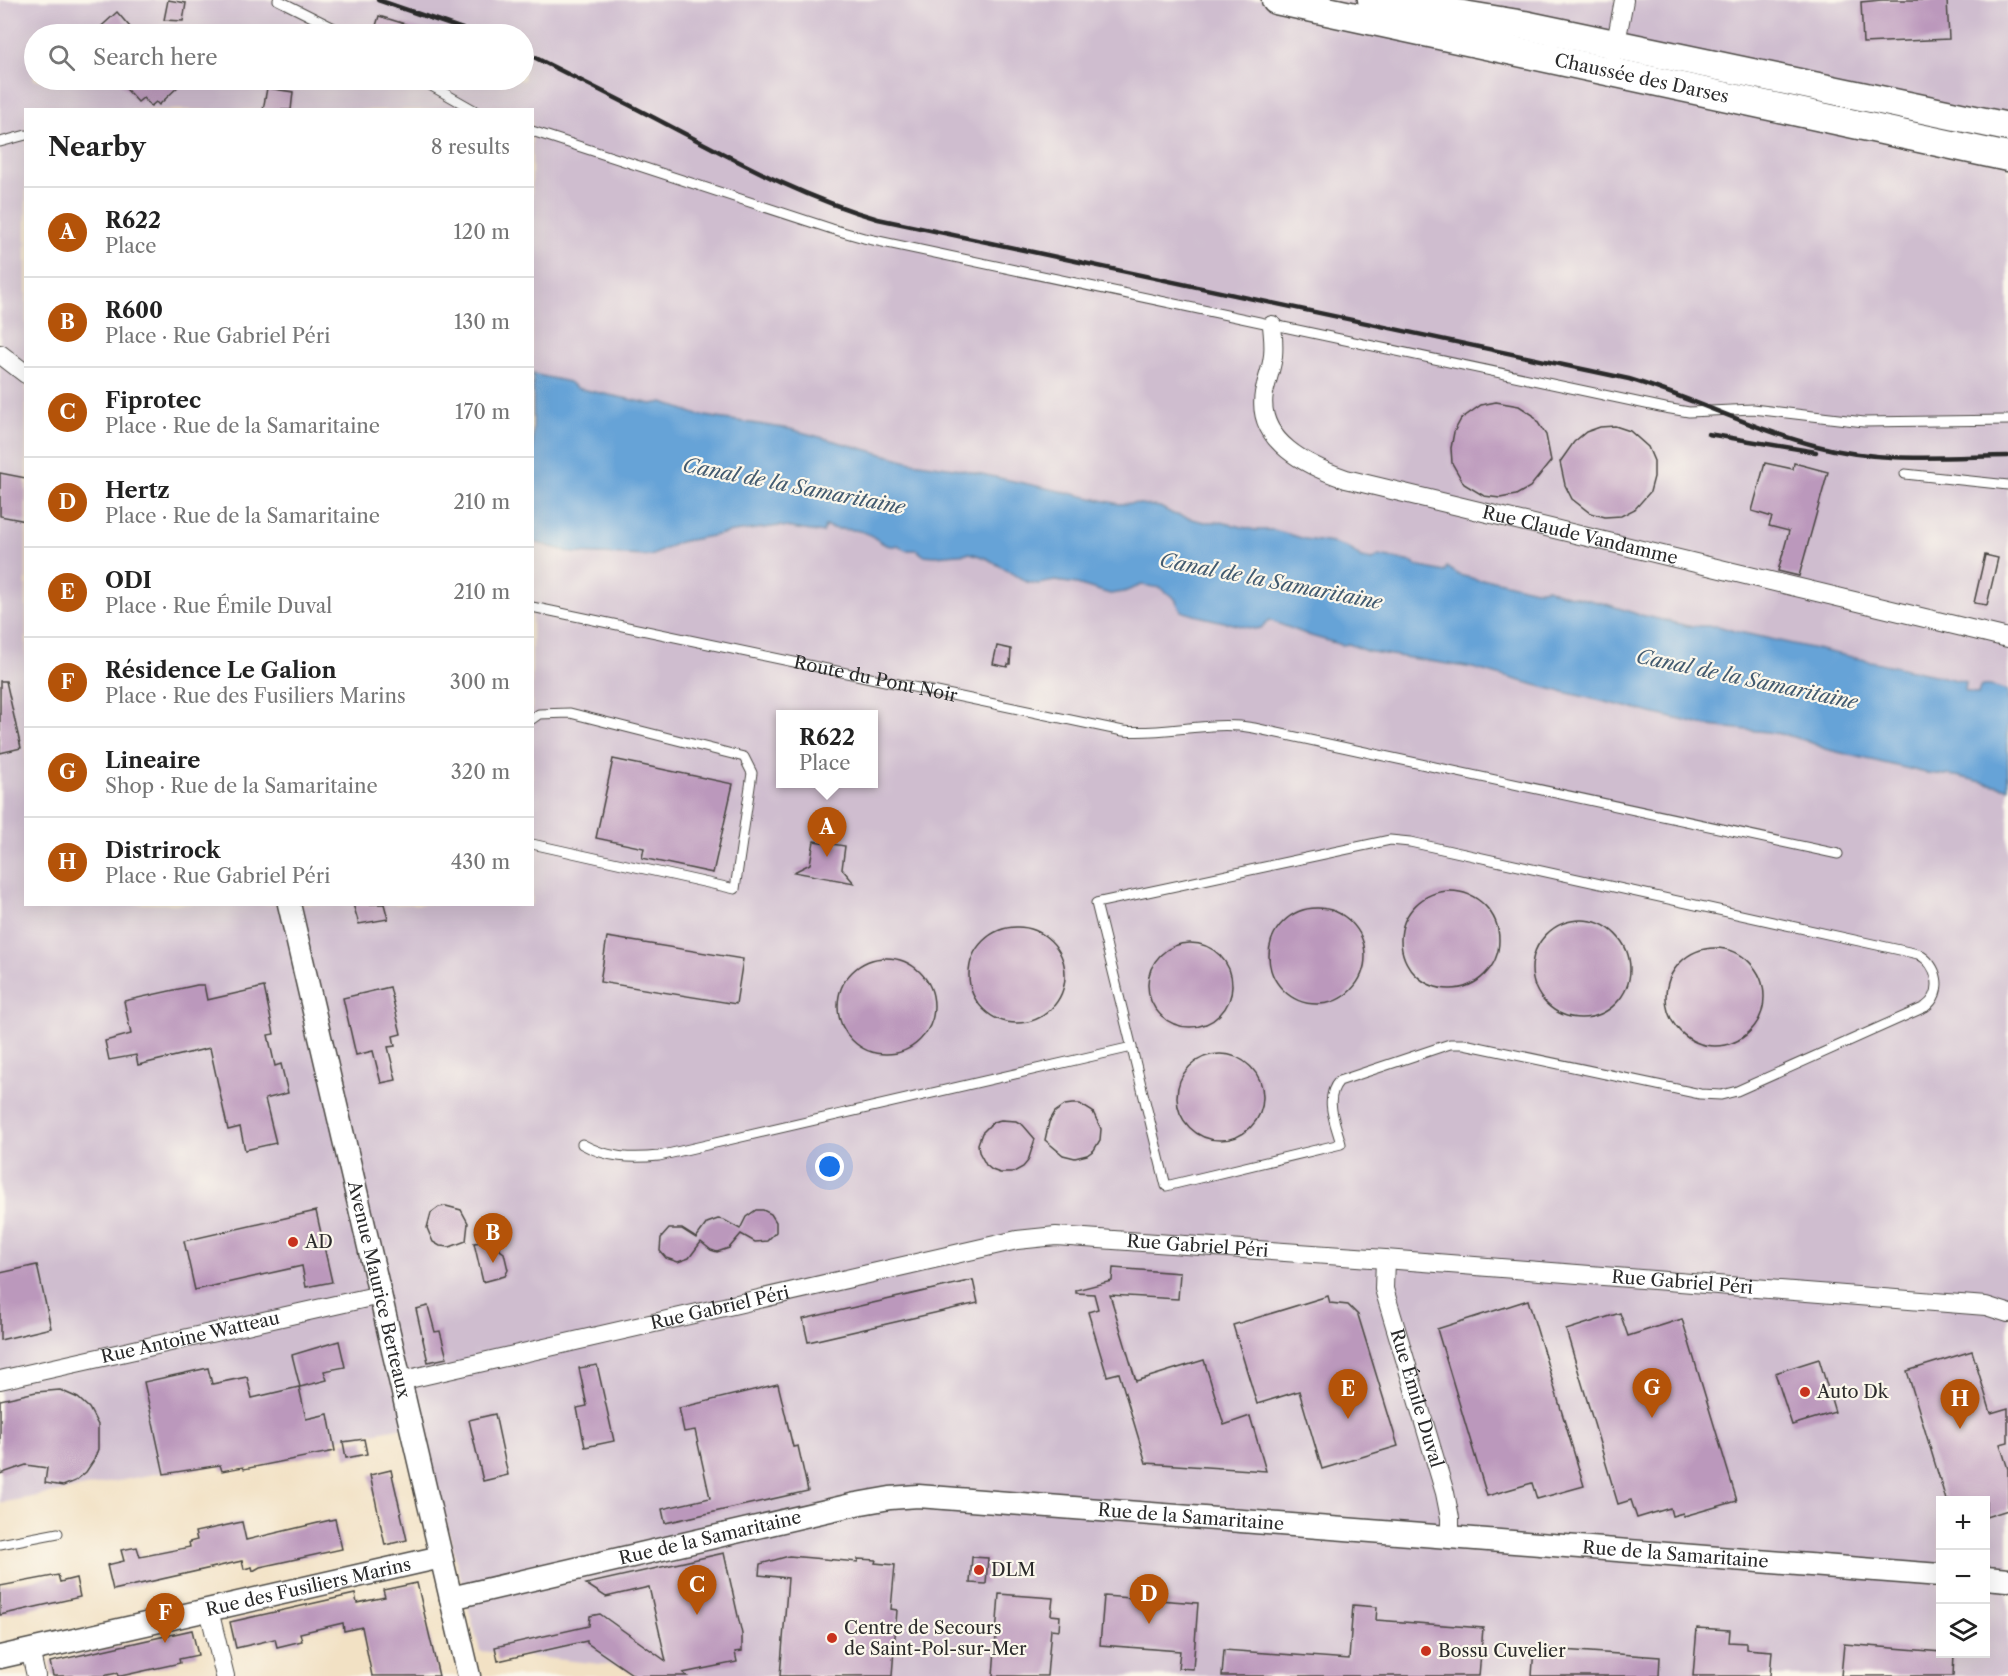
<!DOCTYPE html>
<meta charset="utf-8">
<style>
body{margin:0;font-family:"Libre Caslon Text",serif;background:#f6f6f6;color:#222}
.controls{position:absolute;right:18px;bottom:18px;display:grid;overflow:hidden;border-radius:0px;box-shadow:0 6px 24px #0002}
.controls button{width:54px;height:54px;display:grid;place-items:center;padding:0;border:0;border-bottom:2px solid #e0e0e0;background:#fff;color:#222;font:30px sans-serif}
.you{position:absolute;left:830px;top:1167px;width:21px;height:21px;margin:-15px;border:4px solid #fff;border-radius:50%;background:#1a73e8;box-shadow:0 0 0 9px #1a73e833}
.badge{display:grid;place-items:center;width:39px;height:39px;border-radius:50%;background:#b45309;color:#fff;font-size:20px;font-weight:700}
.pin{position:absolute;translate:-50% -50px;filter:drop-shadow(0 2px 3px #0008)}
.pin::after{content:'';position:absolute;top:32px;width:21px;height:18px;background:inherit;clip-path:polygon(0 0,100% 0,50% 100%)}
.popup{position:absolute;left:776px;top:710px;width:102px;height:78px;box-sizing:border-box;display:grid;place-content:center;border-radius:0px;background:#fff;filter:drop-shadow(0 2px 4px #0005);font-size:20px;white-space:nowrap;color:#767676}
.popup b{font-size:22px;color:#222}
.popup::after{content:'';position:absolute;left:50%;top:100%;margin-left:-12px;border:12px solid transparent;border-top-color:#fff}
.list{margin:0;padding:0;list-style:none}
h2{display:flex;justify-content:space-between;align-items:center;height:78px;margin:0;padding:0 24px;font-size:26px}
h2 small{font-size:20px;font-weight:400;color:#767676}
.list li{display:grid;grid-template-columns:39px 1fr auto;gap:18px;align-items:center;box-sizing:border-box;height:90px;padding:0 24px;border-top:2px solid #e0e0e0}
.list b{display:block;font-size:22px;white-space:nowrap}
.list p{margin:0;font-size:20px;white-space:nowrap;color:#767676}
.list em{font-size:20px;font-style:normal;color:#767676}
.icon{flex:none;width:33px;height:33px;fill:none;stroke:currentColor;stroke-width:2;stroke-linecap:round;stroke-linejoin:round}
.map{position:relative;flex:none;width:2008px;height:1676px;overflow:hidden}
.search{position:absolute;background:#fff;box-shadow:0 6px 24px #0002;left:24px;top:24px;width:510px;height:66px;display:flex;align-items:center;gap:15px;box-sizing:border-box;padding:0 21px;border-radius:33px;color:#767676;font-size:22px}
.panel{position:absolute;background:#fff;box-shadow:0 6px 24px #0002;left:24px;top:108px;width:510px;height:798px;border-radius:0px}
.map>svg:first-child{display:block}
.industrial{fill:#cfbdcf;fill-rule:evenodd}
.water{fill:#66a3d7;stroke:#486781;stroke-width:1.5}
.building{fill:#bb98bc}
.lines{fill:none;stroke-linecap:round;stroke-linejoin:round}
.service-casing{stroke:#494642;stroke-width:11}
.minor-casing{stroke:#494642;stroke-width:20}
.tertiary-casing{stroke:#494642;stroke-width:25}
.primary-casing{stroke:#494642;stroke-width:31}
.service{stroke:#fff;stroke-width:9}
.minor{stroke:#fff;stroke-width:18}
.tertiary{stroke:#fff;stroke-width:22}
.primary{stroke:#fff;stroke-width:28}
.rail{stroke:#2b2b2b;stroke-width:4.5}
.poi-dot{fill:#c8321e;stroke:#fbf7ec;stroke-width:2}
.labels{text-anchor:middle;stroke-width:4.5;stroke-linejoin:round;paint-order:stroke}
.street-label{font-size:18px;fill:#2b2b2b;stroke:#fbf7ec}
.poi-label{font-size:18px;fill:#2b2b2b;stroke:#fbf7ec;text-anchor:start}
.water-label{font-size:20px;font-style:italic;fill:#435b70;stroke:#fbf7ec}
</style>
<div class="map">
<svg width="2008" height="1676" viewBox="0 0 2008 1676">
<rect width="100%" height="100%" fill="#fbf7ec"/>
<filter id="ink" filterUnits="userSpaceOnUse"><feTurbulence type="fractalNoise" baseFrequency=".0167" numOctaves="2"/><feDisplacementMap in="SourceGraphic" scale="12" xChannelSelector="R" yChannelSelector="G"/><feConvolveMatrix kernelMatrix="1 2 1 2 8 2 1 2 1" color-interpolation-filters="sRGB"/></filter>
<filter id="wash" filterUnits="userSpaceOnUse"><feTurbulence type="fractalNoise" baseFrequency=".008" numOctaves="4" result="noise"/><feDisplacementMap in="SourceGraphic" scale="24" xChannelSelector="R" yChannelSelector="G"/><feGaussianBlur stdDeviation="1.35" result="paint"/><feColorMatrix in="noise" values="0 0 0 0 0 0 0 0 0 0 0 0 0 0 0 0 0 1.4 0 .05"/><feComposite in="paint" operator="in"/></filter>
<g filter="url(#wash)">
<rect width="100%" height="100%" fill="#f2e1c4"/>
<!-- industrial -->
<path class="industrial" d="M0 0H2008V1676H664L647 1669 480 1651 420 1424 0 1503ZM34 34H524V80H34ZM26 110H532V904H26ZM780 714H874V784H780ZM1940 1500H1986V1654H1940Z"/>
<!-- water -->
<path class="water" d="M533 374 569 382 576 388 652 404 663 402 698 415 790 429 912 462 954 468 1119 504 1134 503 1160 507 1173 514 1204 522H1221L1255 530H1274L1305 539 1332 543 1349 548 1361 558 1372 560 1379 556 1412 562 1416 566 1445 572 1447 567 1459 575 1479 580H1493L1535 590 1547 588 1555 592 1606 604 1637 614 1688 626H1718L1734 631 1966 682 1965 691 1978 694 1980 687C1988 683 2000 689 2008 691V788L1956 776 1926 773 1825 749C1789 729 1742 731 1702 725L1547 688 1473 668 1366 651 1349 644 1342 645 1311 636 1269 620 1261 628 1254 629 1194 615 1181 611 1175 599 1161 588 1142 585 1124 592 1110 594 1077 584 1055 581 1038 584 1027 582 988 559 980 556 970 553 935 556 923 555 917 550H905L898 545C884 550 877 536 863 532 850 527 841 532 825 526L823 533 779 526 733 532 679 542 651 556 573 553 533 542Z"/>
<g id="blocks">
<!-- building -->
<g class="building">
<polygon points="168,0 186,3 183,21 164,20"/>
<polygon points="1881,0 1947,0 1949,39 1863,43 1861,2"/>
<polygon points="117,12 136,34 93,34"/>
<polygon points="379,16 428,31 427,34 391,34 375,29"/>
<polygon points="118,80 185,80 159,105 156,102 151,106 143,98 138,102"/>
<polygon points="267,88 293,92 291,110 263,110"/>
<polygon points="1496,402 1519,406 1533,415 1546,435 1551,461 1530,487 1516,495 1500,498 1484,496 1464,484 1452,463 1451,448 1454,432 1461,419 1481,405"/>
<polygon points="1615,426 1630,431 1648,447 1654,461 1654,477 1650,492 1635,509 1621,516 1605,517 1590,513 1572,499 1565,485 1560,462 1574,442 1586,432 1600,427"/>
<polygon points="1765,463 1793,469 1794,463 1828,472 1799,576 1778,571 1789,531 1769,526 1772,517 1752,511"/>
<polygon points="0,473 26,478 26,521 0,516"/>
<polygon points="1985,555 1998,558 1987,605 1974,603"/>
<polygon points="997,646 1011,649 1010,664 1008,664 1007,667 993,664"/>
<polygon points="0,681 6,681 21,748 0,753"/>
<polygon points="613,759 733,784 713,873 642,858 644,848 596,838"/>
<polygon points="814,841 845,846 842,869 854,883 794,872 810,864"/>
<circle cx="1450" cy="940" r="49"/>
<polygon points="353,904 384,904 388,919 359,924"/>
<circle cx="1317" cy="956" r="48"/>
<circle cx="1581" cy="969" r="49"/>
<circle cx="1017" cy="975" r="48"/>
<polygon points="607,937 743,959 736,1004 600,982"/>
<circle cx="1190" cy="985" r="42"/>
<circle cx="1715" cy="997" r="49"/>
<circle cx="886" cy="1006" r="48"/>
<polygon points="197,985 204,985 207,1000 264,987 274,1034 268,1035 275,1066 281,1064 288,1093 265,1099 276,1143 245,1150 240,1127 228,1130 210,1048 138,1065 136,1055 109,1060 105,1041 131,1034 124,1001"/>
<polygon points="390,987 401,1034 393,1036 395,1046 388,1047 396,1080 381,1083 373,1051 356,1055 343,998"/>
<circle cx="1220" cy="1097" r="43"/>
<polygon points="1072,1104 1080,1104 1093,1112 1101,1129 1100,1140 1094,1150 1087,1155 1075,1158 1063,1155 1045,1140 1049,1122 1055,1112 1065,1105"/>
<polygon points="1001,1120 1016,1121 1023,1125 1035,1139 1028,1161 1023,1167 1012,1173 1000,1173 992,1170 986,1165 979,1152 978,1144 982,1133 993,1122"/>
<polygon points="446,1206 461,1210 468,1223 466,1241 450,1247 440,1246 433,1242 427,1228 431,1213 439,1207"/>
<polygon points="756,1210 763,1210 771,1214 776,1222 776,1232 767,1241 755,1242 741,1234 729,1248 717,1252 711,1250 701,1242 689,1258 678,1262 666,1258 660,1251 661,1238 669,1229 682,1229 696,1238 707,1223 718,1219 724,1220 740,1229 746,1217"/>
<polygon points="316,1211 332,1282 306,1287 302,1266 195,1290 184,1241"/>
<polygon points="500,1240 500,1250 504,1253 508,1270 505,1276 483,1282 474,1243"/>
<polygon points="37,1265 51,1328 0,1340 0,1273"/>
<polygon points="1113,1268 1180,1273 1178,1299 1110,1295 1136,1381 1204,1360 1224,1425 1250,1416 1266,1471 1146,1463 1119,1373 1107,1376 1088,1312 1098,1309 1094,1294 1076,1293 1076,1290 1112,1281"/>
<polygon points="973,1280 978,1303 808,1342 803,1319"/>
<polygon points="1328,1296 1330,1303 1348,1305 1358,1315 1398,1446 1322,1469 1299,1391 1257,1404 1233,1325"/>
<polygon points="1528,1300 1584,1486 1537,1499 1532,1483 1487,1496 1437,1329"/>
<polygon points="428,1306 435,1332 440,1331 447,1358 428,1362 416,1309"/>
<polygon points="1620,1313 1628,1336 1682,1319 1737,1501 1684,1516 1683,1513 1672,1516 1670,1508 1637,1518 1631,1500 1618,1504 1566,1330"/>
<polygon points="339,1341 345,1367 324,1371 327,1380 300,1387 292,1355"/>
<polygon points="1972,1351 1991,1413 2008,1408 2008,1442 2000,1444 2008,1469 2008,1510 1986,1517 1986,1500 1946,1500 1907,1371"/>
<polygon points="1819,1359 1835,1412 1792,1425 1775,1373"/>
<polygon points="597,1365 614,1441 585,1447 577,1408 587,1406 579,1368"/>
<polygon points="208,1368 212,1384 247,1377 252,1398 299,1387 306,1419 328,1414 335,1451 244,1469 243,1467 222,1471 220,1465 164,1474 144,1382"/>
<polygon points="778,1384 793,1447 798,1446 808,1491 665,1523 662,1509 710,1498 695,1430 684,1432 679,1408"/>
<polygon points="60,1390 78,1398 89,1408 98,1425 98,1449 94,1460 86,1472 75,1481 63,1486 45,1483 47,1468 26,1465 0,1474 0,1400 36,1392"/>
<polygon points="495,1414 508,1475 483,1481 469,1420"/>
<polygon points="364,1439 367,1454 346,1458 343,1442"/>
<polygon points="391,1470 407,1540 385,1545 370,1475"/>
<polygon points="335,1519 342,1549 260,1567 253,1571 252,1567 244,1569 242,1561 113,1590 107,1565 124,1561 121,1550 137,1547 140,1557 190,1547 189,1542 197,1540 195,1532 242,1522 246,1540"/>
<polygon points="724,1553 742,1634 742,1651 735,1652 737,1662 683,1673 687,1676 635,1676 587,1643 587,1641 498,1661 495,1647 589,1626 590,1616 600,1614 666,1661 649,1587 606,1597 586,1584"/>
<polygon points="789,1556 858,1562 858,1559 876,1560 875,1563 895,1565 891,1609 897,1610 892,1676 780,1676 788,1578 759,1575 760,1564"/>
<polygon points="972,1557 988,1558 986,1584 970,1583"/>
<polygon points="58,1575 60,1582 76,1578 80,1597 0,1615 0,1586"/>
<polygon points="417,1583 439,1676 372,1676 362,1627 344,1631 343,1623 300,1633 302,1641 277,1647 275,1639 236,1648 230,1622 355,1594 357,1603 385,1597 383,1590"/>
<polygon points="999,1594 1053,1598 1051,1615 1060,1616 1059,1630 1051,1629 1047,1676 993,1676"/>
<polygon points="1104,1596 1198,1603 1193,1669 1178,1668 1180,1651 1100,1645"/>
<polygon points="1353,1605 1377,1607 1376,1620 1483,1628 1479,1676 1222,1676 1224,1650 1349,1659"/>
<polygon points="1697,1628 1730,1630 1729,1642 1746,1643 1746,1649 1772,1651 1770,1676 1693,1676"/>
<polygon points="192,1630 198,1655 179,1659 180,1663 121,1676 118,1676 117,1673 103,1676 53,1676 50,1662"/>
<polygon points="1844,1644 1954,1653 1953,1676 1841,1676"/>
<polygon points="1534,1648 1660,1657 1659,1676 1532,1676"/>
</g>
</g>
</g>
<g filter="url(#ink)">
<use href="#blocks" fill-opacity="0" stroke="#494642" stroke-width="1.5"/>
<g class="lines">
<defs>
<g id="service">
<polyline points="278,0 346,34"/>
<polyline points="421,80 474,110"/>
<polyline points="532,131 832,229 864,238 1665,408 1689,412 1753,409 1864,422 2008,420"/>
<polyline points="0,142 26,135"/>
<polyline points="1905,474 2008,485"/>
<path id="s1" d="M532 607 1123 731C1167 735 1210 720 1254 728L1838 854"/>
<polyline points="532,719 539,714 570,713 744,757 752,773 735,889 532,844"/>
<path d="M1390 840 1410 842 1918 954C1938 964 1945 993 1925 1007L1737 1091 1721 1095 1700 1094 1464 1044H1450L1339 1081C1323 1099 1336 1124 1341 1144L1166 1186 1096 903Z"/>
<path d="M582 1144C607 1158 632 1159 659 1156L1132 1047"/>
<polyline points="0,1544 58,1533"/>
</g>
<g id="minor">
<polyline points="1614,53 1624,0"/>
<path id="s2" d="M1272 325C1273 338 1275 350 1272 362 1270 373 1266 383 1264 393 1256 442 1308 466 1346 479L2008 638"/>
<polyline points="0,354 26,374"/>
<path id="s3" d="M1385 1259 1384 1289 1445 1493 1450 1518V1538"/>
<path id="s4" d="M0 1380 380 1295"/>
<path id="s5" d="M400 1381 1017 1240 1056 1236 1385 1259 1986 1306 2008 1313"/>
<polyline points="209,1610 225,1676"/>
<polyline points="30,1650 36,1676"/>
</g>
<g id="tertiary">
<path id="s6" d="M289 904 469 1676"/>
<polyline points="1986,1578 2008,1580"/>
<path id="s7" d="M451 1598 856 1504 890 1498 918 1496 1940 1575"/>
<path id="s8" d="M0 1657 441 1557"/>
</g>
<g id="primary">
<path id="s9" d="M1276 0 2008 157"/>
<polyline points="1372,0 1524,25 2008,127"/>
</g>
</defs>
<!-- service casing -->
<use href="#service" class="service-casing"/>
<!-- minor casing -->
<use href="#minor" class="minor-casing"/>
<!-- tertiary casing -->
<use href="#tertiary" class="tertiary-casing"/>
<!-- primary casing -->
<use href="#primary" class="primary-casing"/>
<!-- service -->
<use href="#service" class="service"/>
<!-- minor -->
<use href="#minor" class="minor"/>
<!-- tertiary -->
<use href="#tertiary" class="tertiary"/>
<!-- primary -->
<use href="#primary" class="primary"/>
<!-- rail -->
<g class="rail">
<polyline points="378,0 477,34"/>
<path d="M524 52C571 76 619 99 666 124 737 161 801 197 878 219L1629 379C1693 398 1752 429 1817 446 1879 463 1945 457 2008 456"/>
<polyline points="1708,434 1816,452"/>
</g>
</g>
</g>
<!-- markers -->
<g class="poi-dot">
<circle cx="293" cy="1242" r="6"/>
<circle cx="1805" cy="1392" r="6"/>
<circle cx="979" cy="1570" r="6"/>
<circle cx="832" cy="1638" r="6"/>
<circle cx="1426" cy="1651" r="6"/>
</g>
<g class="labels">
<!-- street labels -->
<g class="street-label">
<text dy="6" stroke="none"><textPath href="#s9" startOffset="374">Chaussée des Darses</textPath></text>
<text dy="6" stroke="none"><textPath href="#s2" startOffset="440">Rue Claude Vandamme</textPath></text>
<text dy="6" stroke="none"><textPath href="#s1" startOffset="351">Route du Pont Noir</textPath></text>
<text dy="6" stroke="none"><textPath href="#s5" startOffset="814">Rue Gabriel Péri</textPath></text>
<text dy="6" stroke="none"><textPath href="#s5" startOffset="1300">Rue Gabriel Péri</textPath></text>
<text dy="6" stroke="none"><textPath href="#s6" startOffset="396">Avenue Maurice Berteaux</textPath></text>
<text dy="6" stroke="none"><textPath href="#s5" startOffset="328">Rue Gabriel Péri</textPath></text>
<text dy="6" stroke="none"><textPath href="#s4" startOffset="195">Rue Antoine Watteau</textPath></text>
<text dy="6" stroke="none"><textPath href="#s3" startOffset="144">Rue Émile Duval</textPath></text>
<text dy="6" stroke="none"><textPath href="#s7" startOffset="752">Rue de la Samaritaine</textPath></text>
<text dy="6" stroke="none"><textPath href="#s7" startOffset="266">Rue de la Samaritaine</textPath></text>
<text dy="6" stroke="none"><textPath href="#s7" startOffset="1238">Rue de la Samaritaine</textPath></text>
<text dy="6" stroke="none"><textPath href="#s8" startOffset="316">Rue des Fusiliers Marins</textPath></text>
</g>
<!-- poi labels -->
<g class="poi-label">
<text x="305" y="1248">AD</text>
<text x="1817" y="1398">Auto Dk</text>
<text x="991" y="1576">DLM</text>
<text x="844" y="1634">Centre de Secours<tspan x="844" dy="21">de Saint-Pol-sur-Mer</tspan></text>
<text x="1438" y="1657">Bossu Cuvelier</text>
</g>
<!-- water labels -->
<g class="water-label">
<text transform="translate(794 486) rotate(11)" y="7">Canal de la Samaritaine</text>
<text transform="translate(1271 581) rotate(11)" y="7">Canal de la Samaritaine</text>
<text transform="translate(1747 679) rotate(12)" y="7">Canal de la Samaritaine</text>
</g>
</g>
</svg>
<div class="controls">
<button>+</button>
<button>−</button>
<button><svg class="icon" aria-label="layers" viewBox="0 0 24 24"><path d="M12 4l9 5-9 5-9-5zM3 14l9 5 9-5"/></svg></button>
</div>
<div class="you"></div>
<div class="pin badge" style="left:827px;top:857px">A</div>
<div class="popup"><b>R622</b>Place</div>
<div class="pin badge" style="left:493px;top:1263px">B</div>
<div class="pin badge" style="left:697px;top:1615px">C</div>
<div class="pin badge" style="left:1149px;top:1624px">D</div>
<div class="pin badge" style="left:1348px;top:1419px">E</div>
<div class="pin badge" style="left:165px;top:1643px">F</div>
<div class="pin badge" style="left:1652px;top:1418px">G</div>
<div class="pin badge" style="left:1960px;top:1429px">H</div>
<div class="search"><svg class="icon" aria-label="search" viewBox="0 0 24 24"><circle cx="10" cy="10" r="6"/><path d="M15 15l6 6"/></svg>Search here</div>
<section class="panel">
<h2>Nearby<small>8 results</small></h2>
<ul class="list">
<li><span class="badge">A</span><div><b>R622</b><p>Place</p></div><em>120 m</em></li>
<li><span class="badge">B</span><div><b>R600</b><p>Place · Rue Gabriel Péri</p></div><em>130 m</em></li>
<li><span class="badge">C</span><div><b>Fiprotec</b><p>Place · Rue de la Samaritaine</p></div><em>170 m</em></li>
<li><span class="badge">D</span><div><b>Hertz</b><p>Place · Rue de la Samaritaine</p></div><em>210 m</em></li>
<li><span class="badge">E</span><div><b>ODI</b><p>Place · Rue Émile Duval</p></div><em>210 m</em></li>
<li><span class="badge">F</span><div><b>Résidence Le Galion</b><p>Place · Rue des Fusiliers Marins</p></div><em>300 m</em></li>
<li><span class="badge">G</span><div><b>Lineaire</b><p>Shop · Rue de la Samaritaine</p></div><em>320 m</em></li>
<li><span class="badge">H</span><div><b>Distrirock</b><p>Place · Rue Gabriel Péri</p></div><em>430 m</em></li>
</ul>
</section>
</div>
